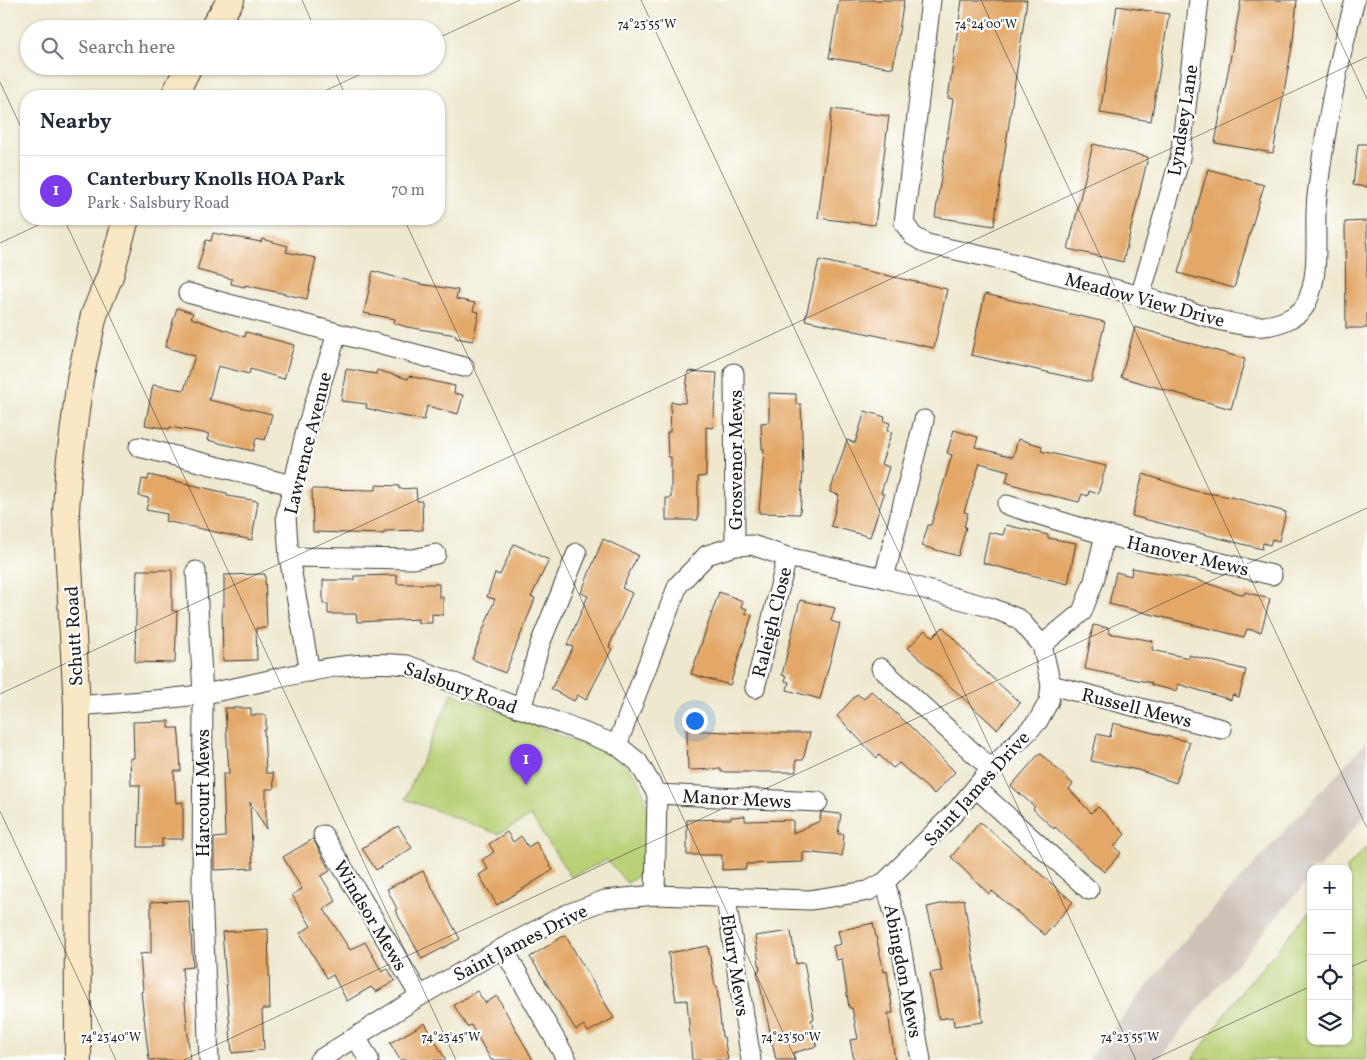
<!DOCTYPE html>
<meta charset="utf-8">
<style>
body{margin:0;font-family:Vollkorn,serif;background:#f2f2f3;color:#1f2937}
.controls{position:absolute;right:15px;bottom:15px;display:grid;overflow:hidden;border-radius:10px;box-shadow:0 1px 4px #0004}
.controls button{width:45px;height:45px;display:grid;place-items:center;padding:0;border:0;border-bottom:1px solid #e0e1e3;background:#fff;color:#1f2937;font:25px sans-serif}
.you{position:absolute;left:694px;top:720px;width:18px;height:18px;margin:-12px;border:4px solid #fff;border-radius:50%;background:#1a73e8;box-shadow:0 0 0 8px #1a73e833}
.badge{display:grid;place-items:center;width:32px;height:32px;border-radius:50%;background:#7c3aed;color:#fff;font-size:16px;font-weight:700}
.pin{position:absolute;translate:-50% -41px;filter:drop-shadow(0 1px 2px #0008)}
.pin::after{content:'';position:absolute;top:26px;width:18px;height:15px;background:inherit;clip-path:polygon(0 0,100% 0,50% 100%)}
.list{margin:0;padding:0;list-style:none}
h2{display:flex;justify-content:space-between;align-items:center;height:65px;margin:0;padding:0 20px;font-size:21px}
h2 small{font-size:16px;font-weight:400;color:#747a83}
.list li{display:grid;grid-template-columns:32px 1fr auto;gap:15px;align-items:center;box-sizing:border-box;height:70px;padding:0 20px;border-top:1px solid #e0e1e3}
.list b{display:block;font-size:19px;white-space:nowrap}
.list p{margin:0;font-size:16px;white-space:nowrap;color:#747a83}
.list em{font-size:16px;font-style:normal;color:#747a83}
.icon{flex:none;width:28px;height:28px;fill:none;stroke:currentColor;stroke-width:2;stroke-linecap:round;stroke-linejoin:round}
.map{position:relative;flex:none;width:1367px;height:1060px;overflow:hidden}
.search{position:absolute;background:#fff;box-shadow:0 1px 4px #0004;left:20px;top:20px;width:425px;height:55px;display:flex;align-items:center;gap:12px;box-sizing:border-box;padding:0 18px;border-radius:28px;color:#747a83;font-size:19px}
.panel{position:absolute;background:#fff;box-shadow:0 1px 4px #0004;left:20px;top:90px;width:425px;height:135px;border-radius:20px}
.map>svg:first-child{display:block}
.industrial{fill:#cec2b9}
.green{fill:#b8d076;stroke:#6a7649}
.building{fill:#e3a867}
.lines{fill:none;stroke-linecap:round;stroke-linejoin:round}
.street-casing{stroke:#3c3b37;stroke-width:21}
.secondary-casing{stroke:#3c3b37;stroke-width:28}
.street{stroke:#fff;stroke-width:19}
.secondary{stroke:#fae7c3;stroke-width:26}
.ticks{fill:none;stroke:#1c1c1c;stroke-width:1;stroke-opacity:0.45}
.labels{text-anchor:middle;stroke-width:4.5;stroke-linejoin:round;paint-order:stroke}
.street-label{font-size:19px;fill:#1c1c1c;stroke:#fff}
.ticks-label{font-size:12px;text-anchor:middle;fill:#1c1c1c;stroke:#fff;stroke-width:4.5;stroke-linejoin:round;paint-order:stroke}
</style>
<div class="map">
<svg width="1367" height="1060" viewBox="0 0 1367 1060">
<rect width="100%" height="100%" fill="#fff"/>
<filter id="ink" filterUnits="userSpaceOnUse"><feTurbulence type="fractalNoise" baseFrequency=".02" numOctaves="2"/><feDisplacementMap in="SourceGraphic" scale="10" xChannelSelector="R" yChannelSelector="G"/><feConvolveMatrix kernelMatrix="1 2 1 2 8 2 1 2 1" color-interpolation-filters="sRGB"/></filter>
<filter id="wash" filterUnits="userSpaceOnUse"><feTurbulence type="fractalNoise" baseFrequency=".0096" numOctaves="4" result="noise"/><feDisplacementMap in="SourceGraphic" scale="20" xChannelSelector="R" yChannelSelector="G"/><feGaussianBlur stdDeviation="1.12" result="paint"/><feColorMatrix in="noise" values="0 0 0 0 0 0 0 0 0 0 0 0 0 0 0 0 0 1.4 0 .05"/><feComposite in="paint" operator="in"/></filter>
<g filter="url(#wash)">
<rect width="100%" height="100%" fill="#eee8ce"/>
<!-- industrial -->
<polygon class="industrial" points="1367,741 1367,814 1318,869 1311,869 1311,877 1203,1003 1158,1060 1088,1060 1180,945"/>
<!-- green -->
<g class="green">
<path d="M452 693 605 753C617 760 627 765 636 776 650 796 653 845 644 868 641 874 633 880 627 883L607 860 571 877 531 816 498 834 405 799Z"/>
<polygon points="1367,846 1367,1060 1192,1060 1241,992 1311,910 1311,1041 1348,1041 1348,869 1346,869"/>
</g>
<g id="blocks">
<!-- building -->
<g class="building">
<polygon points="839,0 904,0 893,68 829,58"/>
<polygon points="962,0 1027,0 994,226 935,217 953,99 948,98"/>
<polygon points="1241,0 1297,0 1293,41 1273,153 1215,143"/>
<polygon points="1117,6 1169,14 1151,121 1100,113"/>
<polygon points="832,109 889,116 875,225 818,218"/>
<polygon points="1093,144 1148,157 1123,262 1068,249"/>
<polygon points="1358,144 1367,144 1367,187 1353,185"/>
<polygon points="1208,169 1264,185 1234,288 1178,273"/>
<polygon points="1367,221 1367,328 1346,328 1345,222"/>
<polygon points="213,233 261,242 262,239 288,246 286,252 316,258 307,299 245,285 245,287 231,284 232,279 197,270 206,240 211,241"/>
<polygon points="819,260 947,289 934,348 805,320"/>
<polygon points="373,271 420,284 458,290 456,299 475,303 473,311 479,312 473,341 456,338 456,335 407,327 394,323 395,319 364,313"/>
<polygon points="985,294 1105,322 1091,382 971,355"/>
<polygon points="177,308 193,313 191,318 245,337 246,332 294,345 284,379 250,369 249,374 218,366 209,400 272,414 265,440 256,438 253,451 207,440 209,434 170,427 169,429 145,425 153,385 184,390 195,356 165,347"/>
<polygon points="1135,327 1245,359 1231,409 1121,377"/>
<polygon points="346,369 376,374 377,370 408,379 409,376 455,386 454,393 463,395 458,414 427,406 424,420 385,413 366,408 367,404 341,401"/>
<polygon points="688,371 717,373 713,428 706,427 706,476 698,477 698,520 666,520 666,498 671,498 671,457 668,457 667,432 670,432 671,402 685,403"/>
<polygon points="769,393 796,394 796,404 801,404 803,471 800,514 759,513 764,449 762,449 761,423 769,422"/>
<polygon points="865,411 885,417 884,421 890,423 887,431 892,432 881,464 889,467 881,493 884,494 870,537 831,526 839,495 830,492 847,440 855,443"/>
<polygon points="954,430 978,437 975,447 1013,457 1018,439 1042,446 1041,451 1106,466 1098,494 1089,491 1088,496 1082,494 1079,502 1041,493 1006,482 1009,471 980,463 964,512 968,513 964,527 966,527 958,556 922,546 928,525 931,525 952,455 947,453"/>
<polygon points="1143,474 1195,491 1231,497 1286,512 1279,541 1272,539 1270,545 1263,543 1262,549 1132,516"/>
<polygon points="149,475 227,493 227,496 258,501 252,540 165,521 167,514 146,510 149,498 139,496 142,479 148,480"/>
<polygon points="376,485 399,486 399,489 416,488 417,501 422,501 423,530 384,531 384,534 313,532 312,489 376,490"/>
<polygon points="1006,525 1048,535 1048,538 1076,543 1068,584 983,563 989,532 1003,535"/>
<polygon points="603,539 638,555 622,588 632,593 609,647 612,649 586,700 578,695 574,701 551,689 573,647 567,645 588,596 581,593"/>
<polygon points="514,544 549,560 531,597 535,598 532,607 505,673 472,659 495,599 487,597 495,573 500,575"/>
<polygon points="1132,568 1197,580 1244,595 1245,592 1270,599 1261,632 1247,629 1244,637 1109,604 1116,572 1131,576"/>
<polygon points="137,570 172,570 172,611 177,611 175,663 135,662"/>
<polygon points="265,574 267,628 256,628 257,660 223,661 222,606 224,606 224,575"/>
<polygon points="397,575 397,584 439,584 439,597 443,597 443,615 432,614 432,623 418,623 418,619 357,622 356,614 328,614 328,604 323,604 323,580 354,580 354,576"/>
<polygon points="719,592 743,601 741,607 747,609 745,613 752,615 730,685 691,674"/>
<polygon points="800,600 835,608 831,621 840,624 820,699 787,690 789,682 785,681 786,676 782,675"/>
<polygon points="1093,625 1109,628 1108,633 1153,641 1152,650 1189,658 1189,655 1246,670 1239,697 1232,695 1231,700 1178,684 1176,691 1151,685 1152,683 1085,669"/>
<polygon points="943,627 975,662 1020,703 997,729 908,648 925,630 933,637"/>
<polygon points="871,691 910,726 955,772 934,794 899,763 893,768 879,755 877,758 837,716 857,694 864,699"/>
<polygon points="225,708 251,708 251,715 266,715 266,730 264,730 266,773 273,773 274,789 266,789 266,829 250,802 253,868 214,870 214,838 225,837 223,774 229,774"/>
<polygon points="169,721 169,728 178,728 179,735 181,771 174,771 176,803 183,802 183,839 162,839 162,847 138,847 140,785 131,785 130,758 134,758 133,722"/>
<polygon points="1113,723 1190,742 1176,783 1138,770 1091,761 1097,734 1110,737"/>
<polygon points="687,730 744,733 810,733 803,760 796,760 796,772 721,772 721,769 688,770"/>
<polygon points="1040,753 1073,784 1069,789 1091,813 1098,807 1125,834 1114,847 1121,853 1104,872 1055,827 1054,829 1033,809 1035,807 1011,786"/>
<polygon points="821,812 841,814 838,834 844,834 842,856 803,852 803,862 746,864 746,869 722,870 722,855 687,855 687,820 731,819 731,817 745,816 745,821 793,820 793,833 820,821"/>
<polygon points="980,822 1073,902 1045,935 992,891 989,894 951,857"/>
<polygon points="398,826 412,848 376,870 362,848"/>
<polygon points="507,832 513,842 521,836 528,847 536,842 553,870 497,905 479,875 488,869 482,860 494,852 489,844"/>
<polygon points="313,839 330,871 321,876 336,901 324,909 350,950 365,942 382,972 388,969 395,981 376,992 371,987 347,1001 333,975 327,978 300,933 311,926 292,895 302,889 283,857"/>
<polygon points="423,871 460,939 422,959 395,910 397,909 387,889"/>
<polygon points="964,899 983,1022 954,1026 953,1017 939,1019 930,973 942,971 927,907"/>
<polygon points="189,900 193,967 182,968 190,1060 149,1060 141,992 143,991 140,954 151,953 151,902"/>
<polygon points="873,923 884,972 887,971 893,1013 888,1013 895,1060 854,1060 850,1040 858,1039 852,1008 849,1008 842,959 836,960 833,946 841,944 838,931"/>
<polygon points="268,929 270,1009 262,1009 264,1050 232,1053 222,932"/>
<polygon points="791,931 796,964 804,962 814,1019 811,1020 817,1046 793,1053 795,1060 776,1060 757,971 760,970 755,936"/>
<polygon points="565,935 614,1018 588,1032 584,1025 576,1030 530,957"/>
<polygon points="708,946 715,986 717,986 722,1037 724,1037 728,1060 692,1060 687,1000 676,1001 668,953"/>
<polygon points="477,991 485,1003 497,996 533,1060 491,1060 471,1025 467,1027 454,1005"/>
<polygon points="425,1023 446,1060 400,1060 390,1043"/>
</g>
</g>
</g>
<g filter="url(#ink)">
<use href="#blocks" fill-opacity="0" stroke="#3c3b37" stroke-width="1"/>
<g class="lines">
<defs>
<g id="street">
<path d="M931 0 904 223 913 236 927 244C1002 259 1077 279 1151 299 1180 308 1235 329 1264 326 1277 325 1300 317 1306 304 1322 272 1313 231 1317 196 1325 129 1337 65 1355 0"/>
<polyline points="188,293 464,367"/>
<polyline points="1140,297 1180,158 1199,0"/>
<polyline points="734,373 735,546"/>
<polyline points="139,447 292,485"/>
<polyline points="1007,505 1105,535 1272,575"/>
<polyline points="289,557 413,559 436,554"/>
<polyline points="196,571 203,694 202,892 209,1060"/>
<polyline points="884,578 924,420"/>
<polyline points="1042,645 1082,612 1094,581 1105,535"/>
<polyline points="881,668 991,769"/>
<polyline points="310,672 289,557 286,516 306,430 337,334"/>
<polyline points="1051,685 1222,729"/>
<polyline points="755,688 787,557"/>
<path d="M77 706C119 702 162 701 203 694 270 683 338 657 407 665L617 745 638 762 657 794 655 895"/>
<polyline points="521,709 540,644 577,553"/>
<polyline points="976,788 1089,890"/>
<polyline points="657,794 818,802"/>
<polyline points="323,835 420,996"/>
<polyline points="885,882 897,924 921,1060"/>
<polyline points="726,899 751,1060"/>
<polyline points="503,948 567,1060"/>
<polyline points="356,1037 369,1060"/>
<polyline points="319,1060 420,996 503,948 565,915 605,900 655,895 810,900 868,891 885,882 956,811 991,769 1038,721 1049,701 1051,685 1042,645 1019,619 992,608 884,578 787,557 752,545 735,546 707,555 678,585 617,745"/>
</g>
<g id="secondary">
<polyline points="212,29 231,0"/>
<polyline points="174,96 189,66"/>
<polyline points="78,1060 77,706 66,513 68,474 80,379 94,315 110,276 126,219"/>
</g>
</defs>
<!-- street casing -->
<use href="#street" class="street-casing"/>
<!-- secondary casing -->
<use href="#secondary" class="secondary-casing"/>
<!-- street -->
<use href="#street" class="street"/>
<!-- secondary -->
<use href="#secondary" class="secondary"/>
</g>
</g>
<!-- ticks -->
<path class="ticks" d="M302 0 315 29M641 0 1136 1060M981 0 1367 828M1321 0 1367 99M436 39 520 0M332 66 346 96M0 82 26 138M314 96 378 66M64 219 456 1060M404 219 796 1060M0 243 51 219M0 694 1367 57M0 811 116 1060M1348 968 1367 960M184 1060 1367 508M1152 1060 1311 986"/>
<g class="labels">
<!-- street labels -->
<g class="street-label">
<text transform="translate(1182 120) rotate(-81)" y="7">Lyndsey Lane</text>
<text transform="translate(1145 299) rotate(15)" y="7">Meadow View Drive</text>
<text transform="translate(307 443) rotate(-76)" y="7">Lawrence Avenue</text>
<text transform="translate(735 460) rotate(-90)" y="7">Grosvenor Mews</text>
<text transform="translate(1188 555) rotate(13)" y="7">Hanover Mews</text>
<text transform="translate(771 622) rotate(-76)" y="7">Raleigh Close</text>
<text transform="translate(73 636) rotate(-93)" y="7">Schutt Road</text>
<text transform="translate(461 687) rotate(20)" y="7">Salsbury Road</text>
<text transform="translate(1137 707) rotate(14)" y="7">Russell Mews</text>
<text transform="translate(976 788) rotate(-48)" y="7">Saint James Drive</text>
<text transform="translate(202 793) rotate(-90)" y="7">Harcourt Mews</text>
<text transform="translate(737 798) rotate(3)" y="7">Manor Mews</text>
<text transform="translate(371 915) rotate(59)" y="7">Windsor Mews</text>
<text transform="translate(520 942) rotate(-27)" y="7">Saint James Drive</text>
<text transform="translate(736 965) rotate(81)" y="7">Ebury Mews</text>
<text transform="translate(904 971) rotate(79)" y="7">Abingdon Mews</text>
</g>
</g>
<g class="ticks-label">
<text x="647" y="28">74°23'55"W</text>
<text x="986" y="28">74°24'00"W</text>
<text x="1130" y="1041">74°23'55"W</text>
<text x="111" y="1041">74°23'40"W</text>
<text x="451" y="1041">74°23'45"W</text>
<text x="791" y="1041">74°23'50"W</text>
</g>
</svg>
<div class="controls">
<button>+</button>
<button>−</button>
<button><svg class="icon" aria-label="locate" viewBox="0 0 24 24"><circle cx="12" cy="12" r="6"/><path d="M12 2v4M12 18v4M2 12h4M18 12h4"/></svg></button>
<button><svg class="icon" aria-label="layers" viewBox="0 0 24 24"><path d="M12 4l9 5-9 5-9-5zM3 14l9 5 9-5"/></svg></button>
</div>
<div class="you"></div>
<div class="pin badge" style="left:526px;top:785px">1</div>
<div class="search"><svg class="icon" aria-label="search" viewBox="0 0 24 24"><circle cx="10" cy="10" r="6"/><path d="M15 15l6 6"/></svg>Search here</div>
<section class="panel">
<h2>Nearby<small></small></h2>
<ul class="list">
<li><span class="badge">1</span><div><b>Canterbury Knolls HOA Park</b><p>Park · Salsbury Road</p></div><em>70 m</em></li>
</ul>
</section>
</div>
